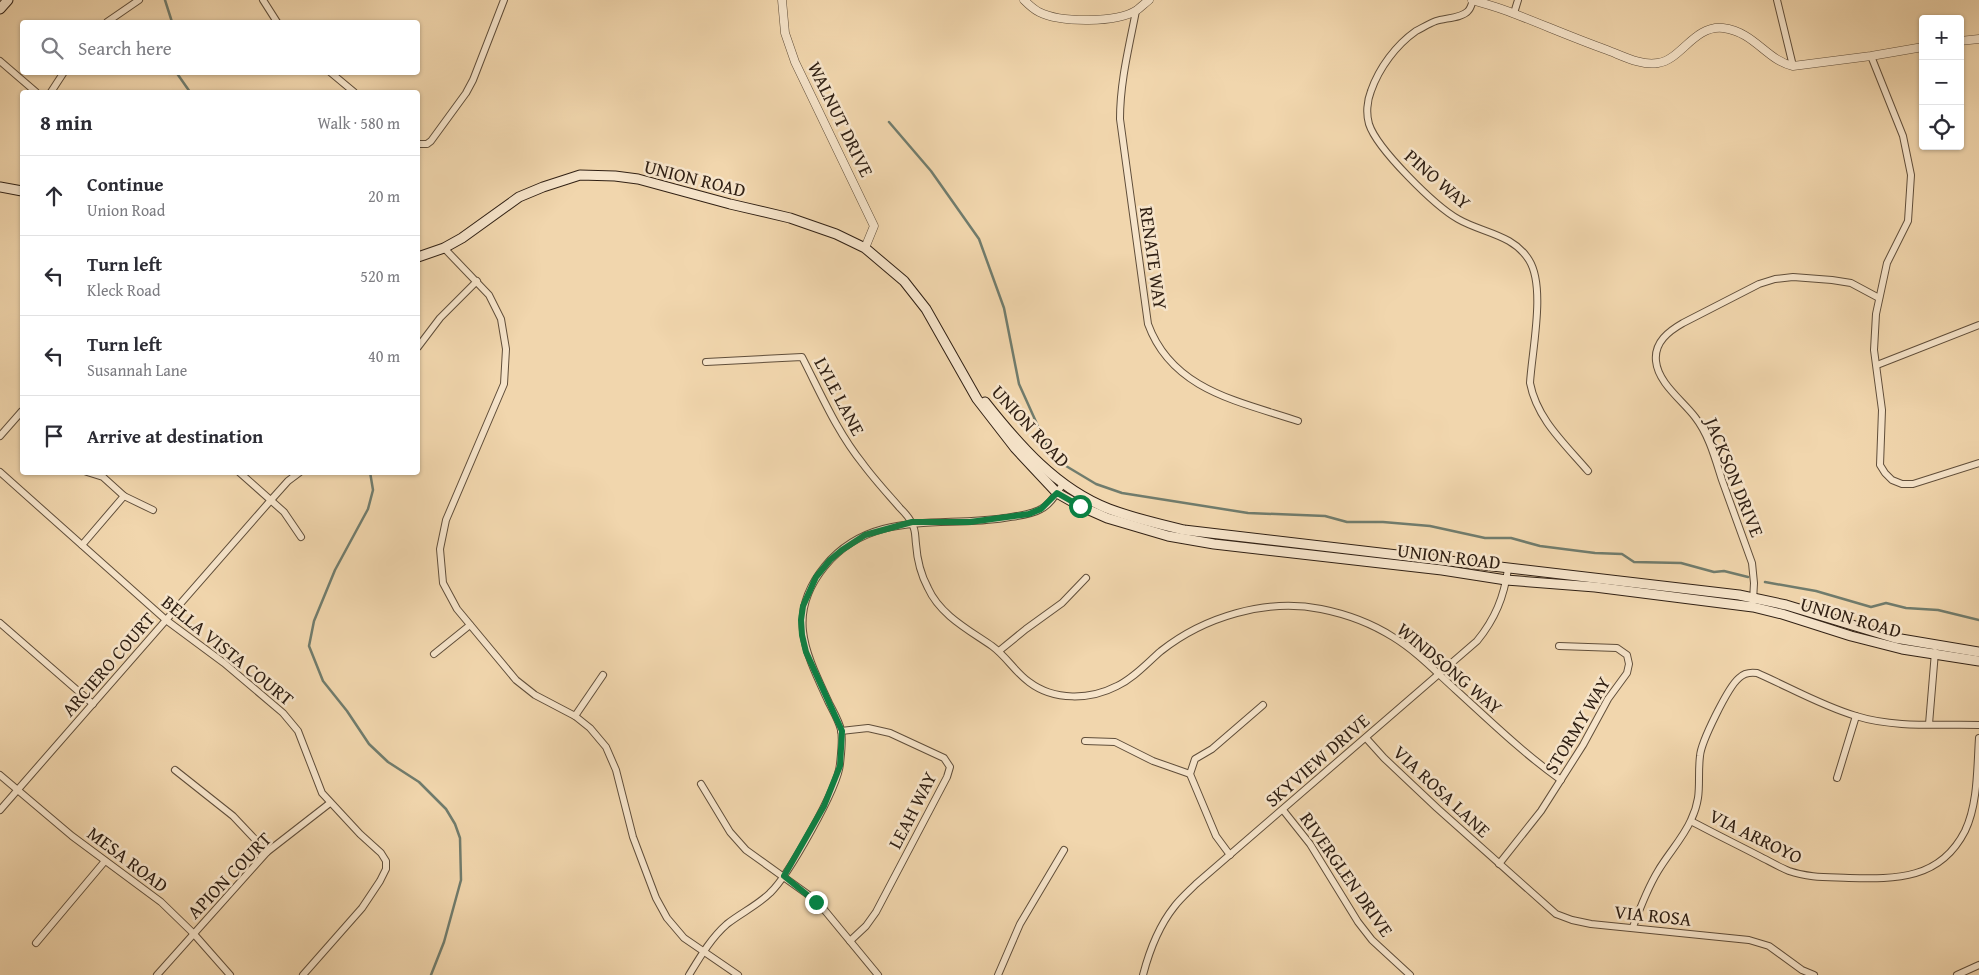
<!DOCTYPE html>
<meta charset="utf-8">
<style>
body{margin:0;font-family:"Gentium Book Plus",serif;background:#f7f7f7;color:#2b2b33}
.controls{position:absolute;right:15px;top:15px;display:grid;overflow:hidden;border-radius:5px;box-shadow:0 1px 4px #0004}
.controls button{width:45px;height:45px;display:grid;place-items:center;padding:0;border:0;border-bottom:1px solid #e1e1e2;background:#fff;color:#2b2b33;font:25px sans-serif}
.stop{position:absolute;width:15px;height:15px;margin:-11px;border:4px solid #0b8043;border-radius:50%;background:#fff}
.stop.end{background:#0b8043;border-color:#fff;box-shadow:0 1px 5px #0008}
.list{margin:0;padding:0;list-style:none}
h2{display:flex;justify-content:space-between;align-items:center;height:65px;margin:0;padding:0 20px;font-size:21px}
h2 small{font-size:16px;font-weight:400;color:#7c7c81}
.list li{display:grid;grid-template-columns:32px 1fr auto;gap:15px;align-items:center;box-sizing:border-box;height:80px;padding:0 20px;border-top:1px solid #e1e1e2}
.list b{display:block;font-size:19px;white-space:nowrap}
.list p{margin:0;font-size:16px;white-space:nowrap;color:#7c7c81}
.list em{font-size:16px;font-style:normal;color:#7c7c81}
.icon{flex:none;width:28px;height:28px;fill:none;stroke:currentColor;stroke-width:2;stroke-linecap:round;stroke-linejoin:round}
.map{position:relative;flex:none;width:1979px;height:975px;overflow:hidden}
.search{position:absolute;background:#fff;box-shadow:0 1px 4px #0004;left:20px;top:20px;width:400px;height:55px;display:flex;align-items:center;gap:12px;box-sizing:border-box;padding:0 18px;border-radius:5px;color:#7c7c81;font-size:19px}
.panel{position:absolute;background:#fff;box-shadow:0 1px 4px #0004;left:20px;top:90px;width:400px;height:385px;border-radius:5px}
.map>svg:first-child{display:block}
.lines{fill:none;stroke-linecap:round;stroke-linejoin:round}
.stream{stroke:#707c6d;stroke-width:2.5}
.minor-casing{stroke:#604e3a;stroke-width:8}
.tertiary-casing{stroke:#604e3a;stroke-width:9}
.secondary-casing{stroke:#302014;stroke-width:11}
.minor{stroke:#f6e4ca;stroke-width:6}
.tertiary{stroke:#f6e4ca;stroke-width:8}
.secondary{stroke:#f6e4ca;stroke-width:9}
.route{stroke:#0b8043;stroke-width:6}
.labels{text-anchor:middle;stroke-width:5;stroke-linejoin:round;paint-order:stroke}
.street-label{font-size:19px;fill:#302014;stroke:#f6e4ca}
</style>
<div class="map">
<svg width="1979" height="975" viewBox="0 0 1979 975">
<rect width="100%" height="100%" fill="#f1d6ad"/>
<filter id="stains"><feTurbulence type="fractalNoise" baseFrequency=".004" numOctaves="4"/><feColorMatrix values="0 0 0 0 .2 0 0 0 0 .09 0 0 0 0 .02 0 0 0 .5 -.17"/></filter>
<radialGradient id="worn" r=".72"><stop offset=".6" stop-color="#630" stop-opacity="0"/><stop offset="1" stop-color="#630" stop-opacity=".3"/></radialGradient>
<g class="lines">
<!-- stream -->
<g class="stream">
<polyline points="165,0 172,22"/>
<polyline points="176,72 190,92"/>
<polyline points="889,122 931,171 979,239 1004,308 1019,384 1046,444 1061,463 1096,484 1122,493 1248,513 1325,516 1347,522 1383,522 1430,526 1485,538 1511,538 1540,546 1595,553 1622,554 1634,562 1681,563 1714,572 1724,571 1748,577"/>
<polyline points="370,472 373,490 368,509 335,570 314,621 309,646 323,681 347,711 369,744 388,762 419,782 446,809 455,824 460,838 461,880 444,942 431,975"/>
<polyline points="1765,582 1816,591 1871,607 1886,603 1906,608 1938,610 1979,620"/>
</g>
<defs>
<g id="minor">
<polyline points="263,0 277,22"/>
<path d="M1473 0C1472 3 1471 8 1468 11 1462 18 1445 18 1436 21 1430 23 1422 28 1416 31 1396 45 1379 68 1371 91 1367 101 1366 114 1369 124 1377 149 1435 206 1458 219 1482 233 1513 234 1529 260 1546 287 1532 350 1530 383 1537 419 1564 443 1588 471"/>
<polyline points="1777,0 1793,66"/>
<path d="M1136 11C1129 47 1120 82 1120 119L1148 324C1172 390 1238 401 1298 421"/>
<polyline points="1514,13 1518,0"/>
<polyline points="107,22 139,0"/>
<polyline points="1871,56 1903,136 1911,175 1908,221 1887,263 1876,314 1874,350 1882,410 1880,465 1885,473 1892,480 1902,484 1913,484 1979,463"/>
<polyline points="0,61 36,92"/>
<polyline points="330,72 354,92"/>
<polyline points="51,92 64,72"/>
<polyline points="418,144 427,144 431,141 466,93 473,80 504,0"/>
<polyline points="444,248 489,295 501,319 506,349 504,384 446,520 440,549 443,583 457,609 516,680 535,695 575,716 590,728 606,747 616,770 633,837 656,898 667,918 684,938 738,975"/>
<polyline points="418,347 440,318 477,281"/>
<path d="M706 362 802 357C821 394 837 432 863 464 874 479 887 493 900 508 904 512 910 518 912 524 916 530 915 537 916 544 917 558 921 575 928 588 940 615 969 630 992 646 1006 656 1015 672 1029 682 1054 701 1090 700 1117 686 1134 678 1147 663 1161 651 1204 617 1266 598 1321 609 1346 614 1371 623 1393 637 1416 651 1435 671 1456 690 1490 721 1523 753 1561 780"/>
<polyline points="1877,365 1979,325"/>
<polyline points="0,436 22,411"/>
<polyline points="0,472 166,620 224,663 283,713 298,731 322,793 360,834 381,853 386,861 386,869 380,881 362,908 303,975"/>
<polyline points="87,472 103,477 124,496 153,510"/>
<polyline points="239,472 284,512 301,537"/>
<polyline points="82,545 124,496"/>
<path d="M1753 601 1754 583 1752 563C1742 535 1732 507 1722 480 1715 458 1709 435 1695 417 1682 400 1658 383 1656 361 1654 342 1669 331 1683 323L1759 284 1775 279 1793 277 1832 280 1851 283 1879 298"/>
<polyline points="0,623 93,704"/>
<polyline points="999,651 1026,629 1062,603 1086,578"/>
<polyline points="434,654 470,625"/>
<polyline points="575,716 603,675"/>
<polyline points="1929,724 1935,652"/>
<polyline points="841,731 868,728 890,733 944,758 950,767 947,777 876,912 866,926 850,941"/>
<polyline points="1366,738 1384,758 1437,808 1556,914 1572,920 1591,924 1749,940 1769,946 1802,970 1814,975"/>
<polyline points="1085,741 1115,742 1153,761 1190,774"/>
<polyline points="175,770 233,816 267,852"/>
<polyline points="0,775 72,836 161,902 193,933 230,975"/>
<polyline points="1837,778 1856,716"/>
<polyline points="701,784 730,832 746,850 817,901 878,975"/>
<polyline points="0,810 271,500 288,481 300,472"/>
<polyline points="1283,810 1310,844 1358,922 1372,940 1410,975"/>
<path d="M1691 821C1713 833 1736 844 1759 856 1769 861 1779 867 1789 871 1809 878 1829 877 1849 878 1896 879 1940 880 1965 831 1978 804 1977 768 1979 738"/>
<polyline points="1230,855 1216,836 1190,774 1195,759 1212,749 1263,705"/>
<polyline points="1499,864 1541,811 1583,745 1608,699 1627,673 1629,664 1627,655 1617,648 1559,646"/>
<path d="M1633 927C1640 908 1647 889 1658 871 1668 854 1683 838 1691 820 1703 795 1697 781 1700 756 1701 742 1728 687 1739 678 1744 673 1750 672 1757 673 1789 687 1822 706 1856 716 1894 728 1939 724 1979 725"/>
<polyline points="36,943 105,861"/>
<polyline points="157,975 267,852 330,803"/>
<path d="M689 975C700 957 711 938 727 924 741 913 758 905 770 893 788 876 838 788 840 764 841 754 843 739 841 730 839 721 833 711 829 703 806 653 785 615 825 566 872 509 941 528 1004 518 1016 516 1031 515 1041 509 1051 504 1057 492 1063 484"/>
<polyline points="998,975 1020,924 1064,850"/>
<path d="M1143 975C1149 952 1159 926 1174 907 1180 899 1188 892 1196 884L1477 641C1495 619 1504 597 1508 569"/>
<polyline points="1957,975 1979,965"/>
</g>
<g id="tertiary">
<polyline points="782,0 785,33 795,62 874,226 865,248"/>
<path d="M1024 0C1028 4 1033 9 1039 12 1061 23 1117 23 1137 10 1141 7 1145 3 1149 0"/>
<path d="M1472 0C1486 4 1501 8 1515 14 1546 26 1576 39 1607 50 1623 56 1641 66 1658 63 1681 60 1694 25 1723 28 1755 32 1766 60 1793 66L1871 56 1923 47"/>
<polyline points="1960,41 1979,39"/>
</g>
<g id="secondary">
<polyline points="0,9 8,0"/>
<polyline points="0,187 22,191"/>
<polyline points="418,257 444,248 462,238 519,197 543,187 580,175 615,176 638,179 730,204 790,218 836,234 865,248 904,281 926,309 977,399 1015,448 1057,493 1080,506 1107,518 1168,536 1214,544 1442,570 1506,580 1595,587 1753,607 1782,614 1851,636 1902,649 1979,661"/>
<path d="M985 402C1019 445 1057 489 1109 509 1133 518 1159 524 1184 530L1739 595 1786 605 1895 638 1979 652"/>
</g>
</defs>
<!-- minor casing -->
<use href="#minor" class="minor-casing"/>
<!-- tertiary casing -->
<use href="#tertiary" class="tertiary-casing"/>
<!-- secondary casing -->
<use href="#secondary" class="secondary-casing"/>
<!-- minor -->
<use href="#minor" class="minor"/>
<!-- tertiary -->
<use href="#tertiary" class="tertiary"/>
<!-- secondary -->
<use href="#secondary" class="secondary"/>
</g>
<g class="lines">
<!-- route -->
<polyline class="route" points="816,902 784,876 824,806 840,766 842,731 806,652 802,635 801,620 803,606 816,577 830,560 842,550 865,535 912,522 970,522 1029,514 1041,509 1057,493 1080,506"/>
</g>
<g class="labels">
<!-- street labels -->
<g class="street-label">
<text transform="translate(841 119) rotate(64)" y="7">WALNUT DRIVE</text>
<text transform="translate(695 178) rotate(14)" y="7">UNION ROAD</text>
<text transform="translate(1438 179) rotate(41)" y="7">PINO WAY</text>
<text transform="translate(1154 258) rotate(82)" y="7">RENATE WAY</text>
<text transform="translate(840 396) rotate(62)" y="7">LYLE LANE</text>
<text transform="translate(1031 426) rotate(47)" y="7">UNION ROAD</text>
<text transform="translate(1735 477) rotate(68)" y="7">JACKSON DRIVE</text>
<text transform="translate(1449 556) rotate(7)" y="7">UNION ROAD</text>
<text transform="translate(1851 617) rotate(16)" y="7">UNION ROAD</text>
<text transform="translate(228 650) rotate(39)" y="7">BELLA VISTA COURT</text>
<text transform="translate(108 664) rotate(-49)" y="7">ARCIERO COURT</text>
<text transform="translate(1450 668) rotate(40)" y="7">WINDSONG WAY</text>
<text transform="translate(1577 725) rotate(-59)" y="7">STORMY WAY</text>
<text transform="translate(1317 760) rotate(-41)" y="7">SKYVIEW DRIVE</text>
<text transform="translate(1442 791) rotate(43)" y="7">VIA ROSA LANE</text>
<text transform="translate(912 810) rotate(-63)" y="7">LEAH WAY</text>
<text transform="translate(1756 836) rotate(26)" y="7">VIA ARROYO</text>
<text transform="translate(128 859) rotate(37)" y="7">MESA ROAD</text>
<text transform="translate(1347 874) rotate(55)" y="7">RIVERGLEN DRIVE</text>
<text transform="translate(229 875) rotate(-46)" y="7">APION COURT</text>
<text transform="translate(1653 915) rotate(6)" y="7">VIA ROSA</text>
</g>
</g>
<rect width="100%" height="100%" filter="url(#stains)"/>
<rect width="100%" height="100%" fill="url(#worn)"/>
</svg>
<div class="controls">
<button>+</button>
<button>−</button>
<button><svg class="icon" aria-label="locate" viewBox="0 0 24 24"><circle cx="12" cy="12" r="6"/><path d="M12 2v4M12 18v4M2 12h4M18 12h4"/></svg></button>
</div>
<div class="stop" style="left:1080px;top:506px"></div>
<div class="stop end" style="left:816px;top:902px"></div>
<div class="search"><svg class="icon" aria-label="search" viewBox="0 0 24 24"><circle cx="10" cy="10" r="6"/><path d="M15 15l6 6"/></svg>Search here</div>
<section class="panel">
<h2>8 min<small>Walk · 580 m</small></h2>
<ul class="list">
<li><svg class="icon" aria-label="ahead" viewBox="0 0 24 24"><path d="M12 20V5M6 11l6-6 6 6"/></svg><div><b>Continue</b><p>Union Road</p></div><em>20 m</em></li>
<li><svg class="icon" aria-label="left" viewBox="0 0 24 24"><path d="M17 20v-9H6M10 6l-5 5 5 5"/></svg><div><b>Turn left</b><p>Kleck Road</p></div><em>520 m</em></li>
<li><svg class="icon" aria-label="left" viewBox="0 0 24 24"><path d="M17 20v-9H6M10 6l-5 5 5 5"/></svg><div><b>Turn left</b><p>Susannah Lane</p></div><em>40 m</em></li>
<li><svg class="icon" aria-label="arrive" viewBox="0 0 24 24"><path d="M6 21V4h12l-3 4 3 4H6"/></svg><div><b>Arrive at destination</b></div></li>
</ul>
</section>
</div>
